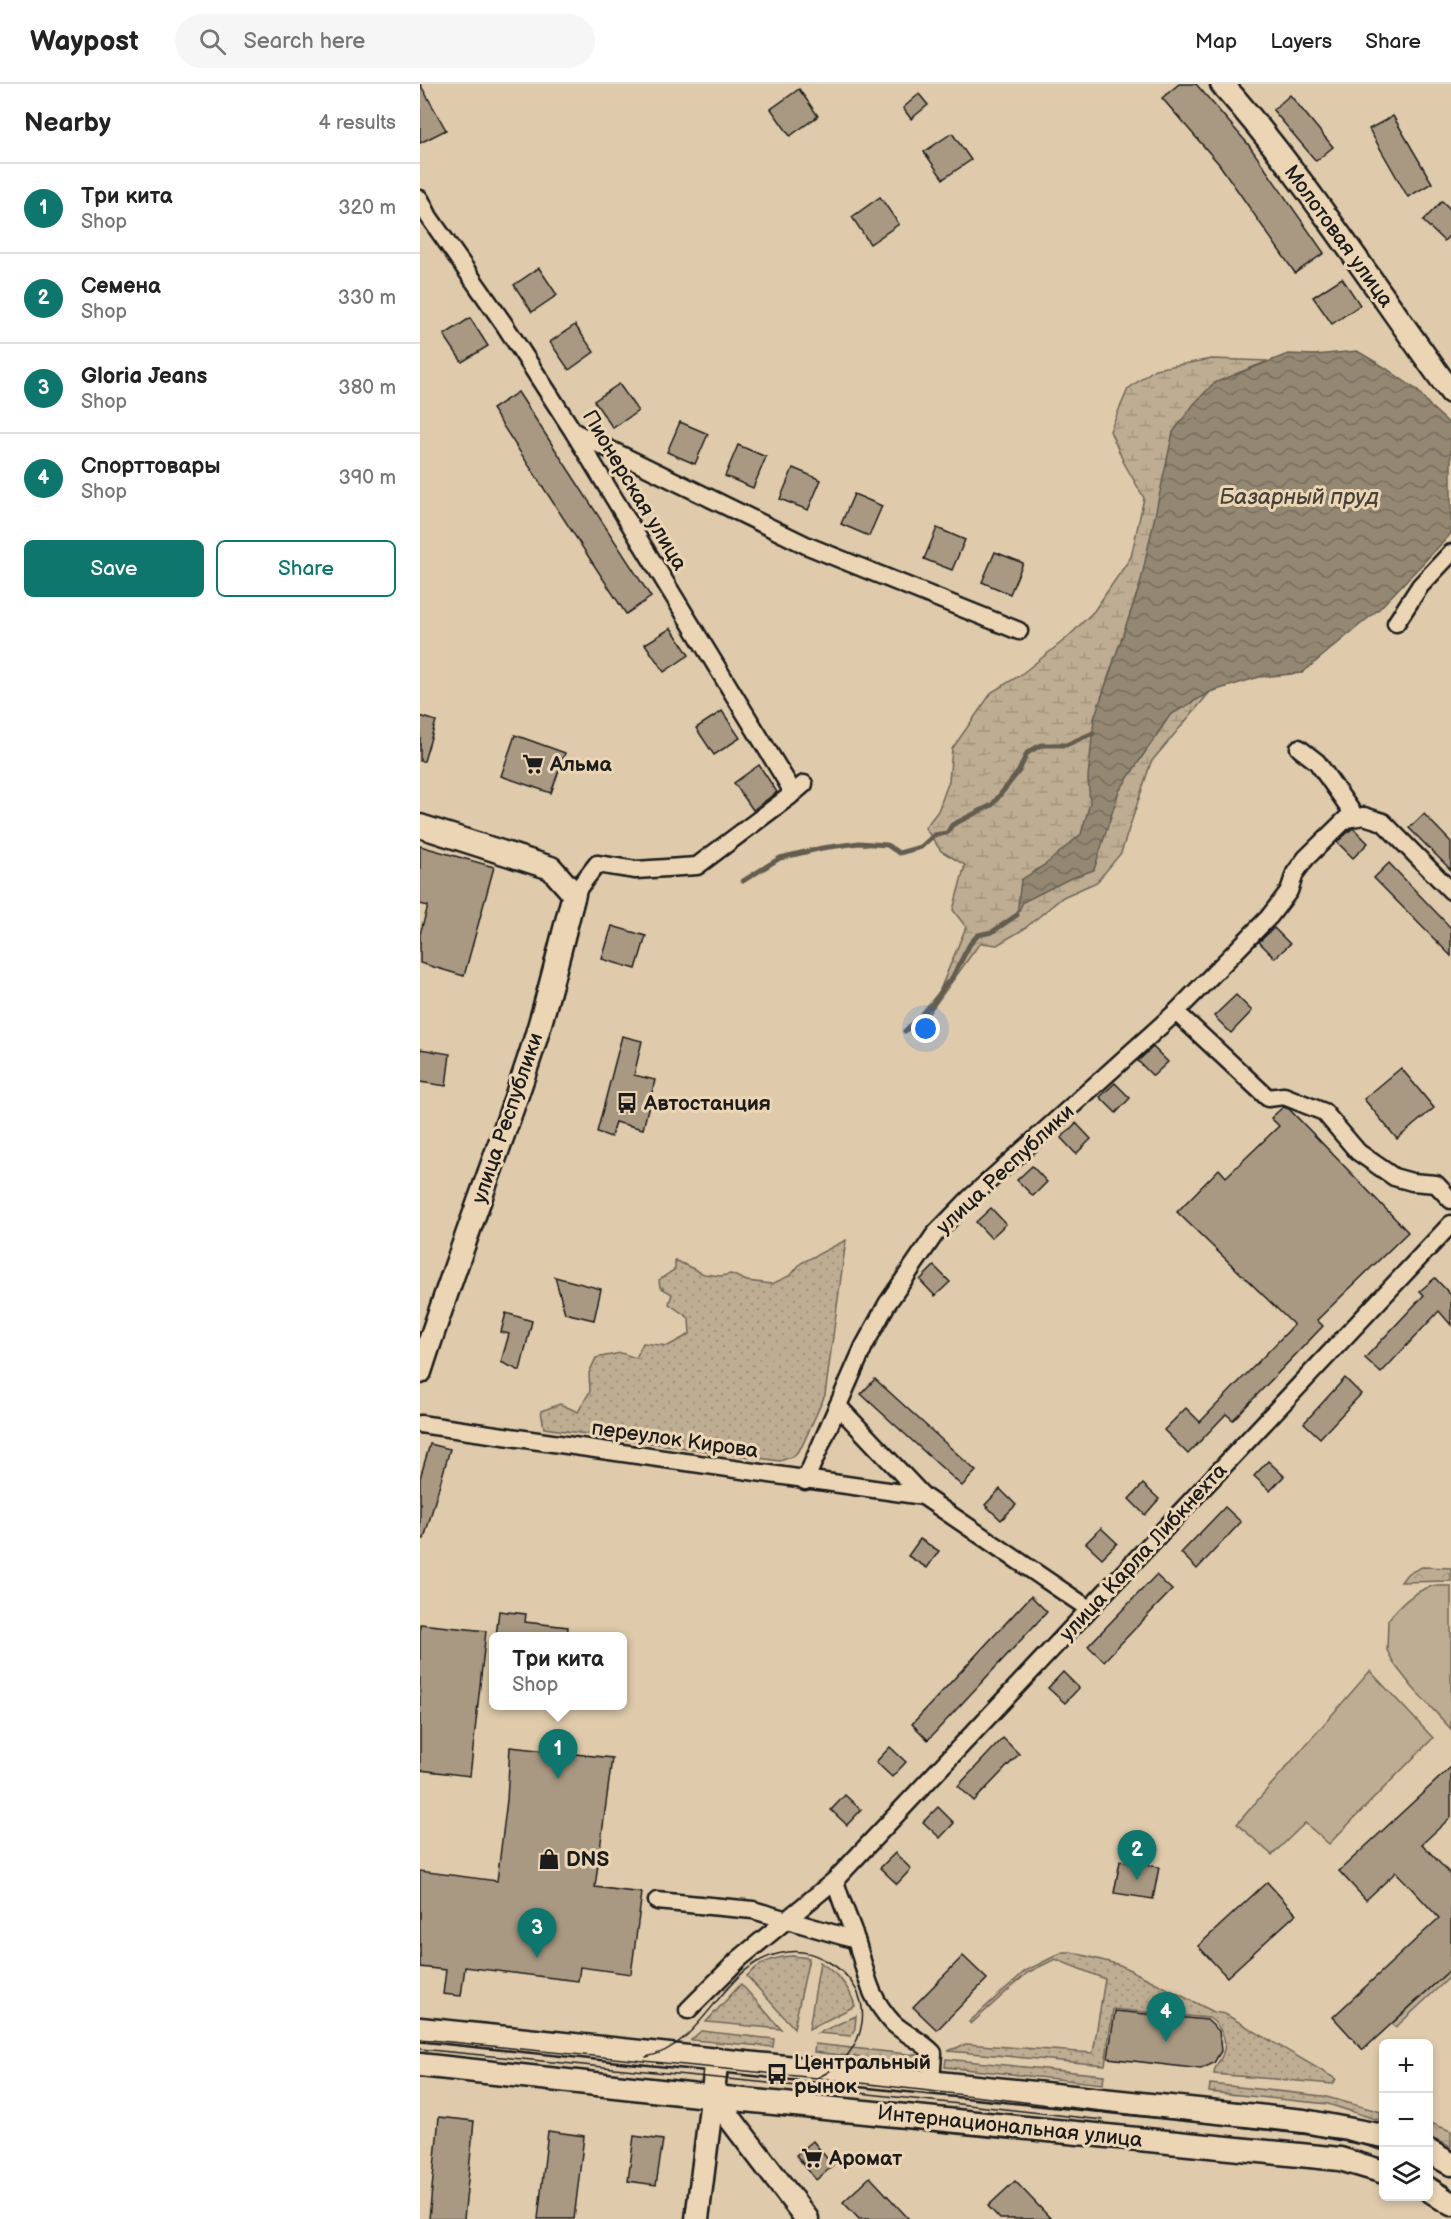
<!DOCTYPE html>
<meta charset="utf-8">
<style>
body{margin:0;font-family:"Balsamiq Sans",sans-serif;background:#f6f6f6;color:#222}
.controls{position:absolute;right:18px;bottom:18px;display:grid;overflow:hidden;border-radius:9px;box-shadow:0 3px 9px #0003}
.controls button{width:54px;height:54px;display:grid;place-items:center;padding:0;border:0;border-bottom:2px solid #e0e0e0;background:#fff;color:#222;font:30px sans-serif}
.you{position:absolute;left:506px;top:945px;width:21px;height:21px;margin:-15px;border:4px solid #fff;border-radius:50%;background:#1a73e8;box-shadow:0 0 0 9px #1a73e833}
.badge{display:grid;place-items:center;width:39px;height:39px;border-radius:50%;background:#0f766e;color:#fff;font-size:20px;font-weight:700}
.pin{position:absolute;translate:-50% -50px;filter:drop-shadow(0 2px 3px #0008)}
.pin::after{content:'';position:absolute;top:32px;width:21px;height:18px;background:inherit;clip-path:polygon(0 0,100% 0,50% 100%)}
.popup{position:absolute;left:69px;top:1548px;width:138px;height:78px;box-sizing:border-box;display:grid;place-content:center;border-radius:9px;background:#fff;filter:drop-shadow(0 2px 4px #0005);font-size:20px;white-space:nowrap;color:#767676}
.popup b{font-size:22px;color:#222}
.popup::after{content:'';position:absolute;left:50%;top:100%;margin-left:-12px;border:12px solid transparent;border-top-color:#fff}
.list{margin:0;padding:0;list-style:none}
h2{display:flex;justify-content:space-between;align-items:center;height:78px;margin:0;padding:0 24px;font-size:26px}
h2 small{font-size:20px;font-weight:400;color:#767676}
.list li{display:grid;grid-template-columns:39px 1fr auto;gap:18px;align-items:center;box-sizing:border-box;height:90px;padding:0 24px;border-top:2px solid #e0e0e0}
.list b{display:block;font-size:22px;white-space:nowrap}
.list p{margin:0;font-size:20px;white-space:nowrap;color:#767676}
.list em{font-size:20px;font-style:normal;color:#767676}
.actions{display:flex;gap:12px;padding:18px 24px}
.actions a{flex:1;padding:14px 0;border:2px solid #0f766e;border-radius:9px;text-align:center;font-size:21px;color:#0f766e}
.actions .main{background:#0f766e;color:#fff}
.icon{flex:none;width:33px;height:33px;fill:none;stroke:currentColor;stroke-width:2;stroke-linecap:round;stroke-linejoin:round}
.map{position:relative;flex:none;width:1031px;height:2135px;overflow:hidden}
header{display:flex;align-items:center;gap:36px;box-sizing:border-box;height:84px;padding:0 30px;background:#fff;border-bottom:2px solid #e0e0e0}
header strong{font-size:28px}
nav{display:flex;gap:33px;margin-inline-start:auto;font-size:21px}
.search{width:420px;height:54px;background:#f6f6f6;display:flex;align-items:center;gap:15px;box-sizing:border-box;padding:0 21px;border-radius:33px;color:#767676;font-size:22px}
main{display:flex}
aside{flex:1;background:#fff}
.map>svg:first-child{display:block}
.grass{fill:url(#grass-dots);stroke:#6d6458;stroke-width:1.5}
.forest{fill:url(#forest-crowns);stroke:#6d6458;stroke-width:1.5}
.wetland{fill:url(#wetland-marsh);stroke:#6d6458;stroke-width:1.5}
.garden{fill:#bead93;stroke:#6d6458;stroke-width:1.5}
.water{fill:url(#water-waves);stroke:#645d50;stroke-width:1.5}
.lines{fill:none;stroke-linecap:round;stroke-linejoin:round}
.stream{stroke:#645d50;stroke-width:5}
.building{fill:#a99983;stroke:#1c1c1c;stroke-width:1.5}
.street-casing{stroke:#1c1c1c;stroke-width:21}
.secondary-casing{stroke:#1c1c1c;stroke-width:27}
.street{stroke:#ebd5b4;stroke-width:16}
.secondary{stroke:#ebd5b4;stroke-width:22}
.tram{stroke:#1c1c1c;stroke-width:1.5}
.labels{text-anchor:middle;stroke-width:6;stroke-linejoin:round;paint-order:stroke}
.street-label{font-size:21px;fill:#1c1c1c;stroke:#ebd5b4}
.poi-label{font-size:21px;font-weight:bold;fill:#1c1c1c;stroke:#ebd5b4;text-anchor:start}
.water-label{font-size:22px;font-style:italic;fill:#46423a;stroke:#ebd5b4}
</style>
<header>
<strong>Waypost</strong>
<div class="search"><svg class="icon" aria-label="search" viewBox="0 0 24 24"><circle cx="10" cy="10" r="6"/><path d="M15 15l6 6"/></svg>Search here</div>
<nav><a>Map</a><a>Layers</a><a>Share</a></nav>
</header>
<main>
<aside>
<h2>Nearby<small>4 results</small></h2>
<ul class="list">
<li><span class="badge">1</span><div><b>Три кита</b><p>Shop</p></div><em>320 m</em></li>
<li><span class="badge">2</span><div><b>Семена</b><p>Shop</p></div><em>330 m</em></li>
<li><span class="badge">3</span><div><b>Gloria Jeans</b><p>Shop</p></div><em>380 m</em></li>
<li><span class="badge">4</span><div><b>Спорттовары</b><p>Shop</p></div><em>390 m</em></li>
</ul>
<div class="actions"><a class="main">Save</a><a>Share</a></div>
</aside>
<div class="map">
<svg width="1031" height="2135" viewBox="0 0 1031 2135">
<defs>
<pattern id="grass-dots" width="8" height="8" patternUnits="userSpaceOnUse" patternTransform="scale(1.5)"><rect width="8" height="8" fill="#bead93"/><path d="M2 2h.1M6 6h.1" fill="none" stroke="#a3947e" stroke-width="1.8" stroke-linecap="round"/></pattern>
<pattern id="forest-crowns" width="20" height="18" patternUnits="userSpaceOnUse" patternTransform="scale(1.5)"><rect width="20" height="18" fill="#bead93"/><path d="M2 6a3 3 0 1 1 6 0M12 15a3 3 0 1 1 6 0" fill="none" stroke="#a3947e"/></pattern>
<pattern id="wetland-marsh" width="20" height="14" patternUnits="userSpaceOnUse" patternTransform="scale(1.5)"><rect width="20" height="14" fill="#bead93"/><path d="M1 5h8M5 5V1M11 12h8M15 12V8" fill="none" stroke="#a3947e"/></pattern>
<pattern id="water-waves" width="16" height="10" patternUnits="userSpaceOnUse" patternTransform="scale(1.5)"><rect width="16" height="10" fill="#948873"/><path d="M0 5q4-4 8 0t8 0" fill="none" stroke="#786e5e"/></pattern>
</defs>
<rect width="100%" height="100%" fill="#dfcaab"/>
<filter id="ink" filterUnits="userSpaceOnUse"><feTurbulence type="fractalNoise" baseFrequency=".0167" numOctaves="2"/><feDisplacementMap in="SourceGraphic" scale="12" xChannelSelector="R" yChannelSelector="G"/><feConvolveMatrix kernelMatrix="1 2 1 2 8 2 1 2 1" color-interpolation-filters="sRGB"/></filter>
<g filter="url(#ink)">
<!-- grass -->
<g class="grass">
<polygon points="426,1156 405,1311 382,1362 374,1372 360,1377 124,1344 121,1327 140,1320 158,1328 170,1307 169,1289 176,1274 201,1269 216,1274 223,1259 248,1262 270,1250 269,1234 249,1220 252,1210 240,1203 239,1196 255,1185 255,1176 284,1190 301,1192 311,1190 327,1197 352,1200 371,1191 381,1179"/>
<path d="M643 1868H651L700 1881 794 1928 805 1930 916 1995 913 2000 794 1990C794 1982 799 1979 802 1972 809 1957 801 1942 789 1934L693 1925 685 1981 528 1967 546 1960 673 1969 685 1895 635 1875 607 1889 551 1940 549 1938 605 1887Z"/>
<path d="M373 1872 389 1874 374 1944 327 1892C340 1878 354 1873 373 1872Z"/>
<path d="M400 1878C418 1891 429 1901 435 1922L389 1945Z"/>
<polygon points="1031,1885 1031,1892 976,1943 972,1940"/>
<polygon points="321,1900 361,1945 286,1938"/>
<polygon points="436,1932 435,1944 431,1952 398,1949"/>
<polygon points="281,1947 354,1955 353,1963 271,1956"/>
<polygon points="395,1960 505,1972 504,1981 394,1968"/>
<polygon points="526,1975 684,1991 683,2000 525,1983"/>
<polygon points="790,2000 903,2012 961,2028 958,2036 908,2020 789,2008"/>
</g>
<!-- forest -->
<g class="forest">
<polygon points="1002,1483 1031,1484 1031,1497 981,1498 987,1490"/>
<polygon points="1008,2038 1031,2047 1031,2063 1009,2053"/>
</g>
<!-- wetland -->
<polygon class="wetland" points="792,275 848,277 815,290 720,501 674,635 699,707 750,631 790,608 731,678 701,769 677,798 643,813 604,845 577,861 562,859 557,863 505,935 491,941 519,908 546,843 533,826 545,781 521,767 505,744 518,727 529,697 532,665 572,608 599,592 647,554 674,527 711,473 724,414 704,379 690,347 708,305 735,285"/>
<!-- garden -->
<g class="garden">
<path d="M1012 1502H1031V1645L993 1604 975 1581 967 1566 968 1536C980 1521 993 1508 1012 1502Z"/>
<polygon points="950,1587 1013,1654 909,1760 885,1739 852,1771 817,1740"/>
</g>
<!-- water -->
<polygon class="water" points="937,267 964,283 997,306 1011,323 1031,341 1031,449 1028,453 959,525 882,589 839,593 790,608 750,631 699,707 674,786 649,795 603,818 597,831 601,796 626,780 661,750 670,719 668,693 674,635 720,501 753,348 774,320 794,299 868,270 895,271"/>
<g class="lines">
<!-- stream -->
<g class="stream">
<polyline points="323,797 360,774 402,764 439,759 467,761 479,769 501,763 514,751 527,749 532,741 572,721 599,687 607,669 621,661 646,661 673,649"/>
<polyline points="485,947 513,920 526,900 532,894 550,860 558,851 572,848 597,831"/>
</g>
</g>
<!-- building -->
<g class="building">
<polygon points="0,0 26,46 0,59"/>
<polygon points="759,0 776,0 828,60 904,169 875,189 799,80 742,14"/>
<polygon points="379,5 398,32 370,52 351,25"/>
<polygon points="499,10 508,21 491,35 483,24"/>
<polygon points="870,11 913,63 896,77 853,26"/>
<polygon points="973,32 1012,99 988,113 949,45"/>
<polygon points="532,49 551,76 523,95 504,68"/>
<polygon points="460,113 479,140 450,160 432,133"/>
<polygon points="1022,117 1031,126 1031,150 1024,157 1003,137"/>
<polygon points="119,184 137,211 112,228 94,201"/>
<polygon points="922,194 940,221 912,240 893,213"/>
<polygon points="50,234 68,262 42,278 24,251"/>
<polygon points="155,241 174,268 149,286 130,258"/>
<polygon points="199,300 218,327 193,344 174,317"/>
<polygon points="98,308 231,513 206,530 72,325"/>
<polygon points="260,338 288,350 275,380 247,368"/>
<polygon points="318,361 346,373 333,404 305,392"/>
<polygon points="373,384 401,396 388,426 360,415"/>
<polygon points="434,410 462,422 449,452 421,440"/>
<polygon points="517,444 545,456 532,486 504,475"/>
<polygon points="575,468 603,479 590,510 562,498"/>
<polygon points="251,544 269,571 244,588 225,560"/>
<polygon points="302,627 320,654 294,671 276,644"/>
<polygon points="0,632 16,637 4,677 0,677"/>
<polygon points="95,651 145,669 131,709 81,692"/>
<polygon points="339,681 357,708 333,726 314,699"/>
<polygon points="1004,730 1031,758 1031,786 989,744"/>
<polygon points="933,744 948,759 933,774 917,758"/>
<polygon points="0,762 74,783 44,892 0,879 0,850 8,822 0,820"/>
<polygon points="969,779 1031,844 1031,872 954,794"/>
<polygon points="192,842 226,852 216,885 182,875"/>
<polygon points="854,844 870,860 855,874 839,858"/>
<polygon points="816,911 832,927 811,949 794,932"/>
<polygon points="202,952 222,957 214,991 235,996 223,1045 195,1038 191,1053 177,1048"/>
<polygon points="733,963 748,978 733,992 718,977"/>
<polygon points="0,965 30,970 26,1002 0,998"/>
<polygon points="981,984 1014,1024 977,1055 944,1015"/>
<polygon points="695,999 710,1014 696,1029 680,1013"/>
<polygon points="863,1023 869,1025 988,1148 897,1236 903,1242 813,1336 806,1330 768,1370 744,1346 766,1324 780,1338 874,1241 757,1128 799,1085 806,1093 859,1042 851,1034"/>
<polygon points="656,1039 671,1055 656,1070 641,1054"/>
<polygon points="612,1082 627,1098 613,1112 597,1096"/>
<polygon points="571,1124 586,1140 571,1154 556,1138"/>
<polygon points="514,1182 530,1198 515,1212 500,1196"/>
<polygon points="135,1193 181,1205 174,1236 145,1229"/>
<polygon points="1015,1194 1031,1211 1031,1241 1019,1227 961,1289 945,1274 1004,1211 1000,1207"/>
<polygon points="86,1229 112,1237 100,1287 81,1278 89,1250 81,1248"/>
<polygon points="925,1294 941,1310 900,1354 884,1339"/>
<polygon points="455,1295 556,1387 542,1402 441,1310"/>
<polygon points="10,1360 30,1365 4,1455 0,1455 0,1394"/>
<polygon points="848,1377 864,1392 850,1407 834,1392"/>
<polygon points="723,1400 739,1415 725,1431 709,1415"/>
<polygon points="580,1405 596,1421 581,1436 565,1421"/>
<polygon points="805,1423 821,1438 777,1485 761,1469"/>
<polygon points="681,1444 697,1459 682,1474 666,1459"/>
<polygon points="500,1455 519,1467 507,1484 488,1472"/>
<polygon points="736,1491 752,1506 684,1577 668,1562"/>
<polygon points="611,1512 627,1528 508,1656 492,1640"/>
<polygon points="79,1527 106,1530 105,1538 148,1543 147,1552 76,1552"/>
<polygon points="0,1540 66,1547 50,1692 0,1686"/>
<polygon points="643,1588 659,1604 645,1619 628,1604"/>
<polygon points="583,1654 599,1670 554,1717 538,1702"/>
<polygon points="90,1663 192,1674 175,1803 222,1809 211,1890 160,1883 158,1897 45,1883 41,1912 23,1910 26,1886 0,1883 0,1787 77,1797 87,1716"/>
<polygon points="470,1663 486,1678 472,1693 456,1678"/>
<polygon points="1031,1683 1031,1733 1002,1760 1031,1791 1031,1885 943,1966 913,1933 1019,1834 976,1788 946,1816 919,1787"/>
<polygon points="425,1711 441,1726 427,1741 411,1726"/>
<polygon points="518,1723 534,1739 520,1754 503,1738"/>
<polygon points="475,1769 491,1785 477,1800 460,1784"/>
<polygon points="700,1777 739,1783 733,1815 694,1809"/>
<polygon points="847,1798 876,1830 807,1893 778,1862"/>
<polygon points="543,1872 567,1895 517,1946 493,1923"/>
<polygon points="695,1927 787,1936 799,1947 801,1967 794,1979 781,1985 688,1974"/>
<polygon points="19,2033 54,2037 44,2135 9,2135"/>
<polygon points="128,2047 164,2052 154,2135 118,2135"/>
<polygon points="214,2052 243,2056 236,2101 208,2097"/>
<polygon points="393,2057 413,2082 396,2096 376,2071"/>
<polygon points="450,2093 489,2135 439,2135 423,2118"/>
<polygon points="595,2097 631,2135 580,2135 568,2122"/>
</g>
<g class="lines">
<defs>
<g id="street">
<polyline points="0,115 9,133 84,240 153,347 370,703 370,712 384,700"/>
<polyline points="154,348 388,462 599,547"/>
<polyline points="976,539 1000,502 1031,469"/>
<polyline points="879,664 897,678 935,732"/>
<polyline points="154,810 177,780 216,786 277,782 370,712"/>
<polyline points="756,928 849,833 869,807 875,789 886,774 926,735 944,732 963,738 1031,807"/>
<polyline points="418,1322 503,1412"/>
<polyline points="0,1340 503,1412 669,1525"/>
<polyline points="385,1397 444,1262 467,1220 515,1150 550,1114 756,928 848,1014 864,1012 904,1028 938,1068 974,1093 992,1098 1016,1100 1031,1116"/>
<path d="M415 1796C420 1817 430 1836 436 1856 447 1890 447 1911 473 1939 486 1951 501 1956 513 1969L511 1998"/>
<polyline points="237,1817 333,1826 436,1856"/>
<polyline points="268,1926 319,1875 415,1796 1031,1140"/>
</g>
<g id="secondary">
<path d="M802 0C887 96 955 205 1031 308"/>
<path d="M0 742 131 784 154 810C140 863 128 917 111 969 76 1076 34 1181 0 1288"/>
<polyline points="0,1945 884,2037 964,2052"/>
<polyline points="0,1981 324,2016 920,2075 964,2088"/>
<polyline points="293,2012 387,2135"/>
<polyline points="1008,2067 1031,2080"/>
<polyline points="1008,2105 1031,2120"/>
<polyline points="277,2135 297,1975"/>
</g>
</defs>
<!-- street casing -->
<use href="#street" class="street-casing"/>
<!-- secondary casing -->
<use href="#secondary" class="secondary-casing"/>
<!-- street -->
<use href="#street" class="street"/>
<!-- secondary -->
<use href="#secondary" class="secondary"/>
<!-- tram -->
<g class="tram">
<polyline points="0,1955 397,1994 924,2055 964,2067"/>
<polyline points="0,1965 358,2000 683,2036"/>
<path d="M226 1973C289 1961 301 1875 368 1868 383 1866 394 1870 407 1877 461 1907 450 1970 397 1994"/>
<polyline points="1008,2090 1031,2104"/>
</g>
</g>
</g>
<!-- icons -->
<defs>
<symbol id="supermarket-bare" viewBox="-9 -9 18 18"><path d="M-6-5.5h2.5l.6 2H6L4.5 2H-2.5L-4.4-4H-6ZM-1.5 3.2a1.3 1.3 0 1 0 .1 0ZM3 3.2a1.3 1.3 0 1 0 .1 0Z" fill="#1c1c1c" stroke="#ebd5b4" stroke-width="2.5" paint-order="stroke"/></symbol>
<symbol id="bus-bare" viewBox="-9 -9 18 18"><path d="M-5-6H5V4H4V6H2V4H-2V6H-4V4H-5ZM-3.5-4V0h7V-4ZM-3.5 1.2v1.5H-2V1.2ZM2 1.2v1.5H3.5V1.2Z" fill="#1c1c1c" stroke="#ebd5b4" stroke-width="2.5" paint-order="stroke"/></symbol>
<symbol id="shop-bare" viewBox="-9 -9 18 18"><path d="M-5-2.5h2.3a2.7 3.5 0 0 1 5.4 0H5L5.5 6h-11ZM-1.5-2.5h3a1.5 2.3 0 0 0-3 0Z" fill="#1c1c1c" stroke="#ebd5b4" stroke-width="2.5" paint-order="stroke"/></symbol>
</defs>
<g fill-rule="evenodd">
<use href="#supermarket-bare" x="98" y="665" width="30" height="30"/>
<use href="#bus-bare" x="192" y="1004" width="30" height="30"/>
<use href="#shop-bare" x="114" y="1760" width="30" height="30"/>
<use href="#bus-bare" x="342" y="1975" width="30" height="30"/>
<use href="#supermarket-bare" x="377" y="2059" width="30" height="30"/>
</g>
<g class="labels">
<!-- street labels -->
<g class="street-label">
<text transform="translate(919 152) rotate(54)" y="7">Молотовая улица</text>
<text transform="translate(215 406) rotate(59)" y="7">Пионерская улица</text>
<text transform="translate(87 1034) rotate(-71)" y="7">улица Республики</text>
<text transform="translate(585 1085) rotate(-43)" y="7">улица Республики</text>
<text transform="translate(255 1355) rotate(8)" y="7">переулок Кирова</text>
<text transform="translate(723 1468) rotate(-47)" y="7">улица Карла Либкнехта</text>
<text transform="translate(590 2042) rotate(6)" y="7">Интернациональная улица</text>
</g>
<!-- poi labels -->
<g class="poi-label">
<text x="130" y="687">Альма</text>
<text x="224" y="1026">Автостанция</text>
<text x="146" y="1782">DNS</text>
<text x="374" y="1985">Центральный<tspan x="374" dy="24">рынок</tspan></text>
<text x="409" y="2081">Аромат</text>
</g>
<!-- water labels -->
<g class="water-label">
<text x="879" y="420">Базарный пруд</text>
</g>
</g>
</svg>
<div class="controls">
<button>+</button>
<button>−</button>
<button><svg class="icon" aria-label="layers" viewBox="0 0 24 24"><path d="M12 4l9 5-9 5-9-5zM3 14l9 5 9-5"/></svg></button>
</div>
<div class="you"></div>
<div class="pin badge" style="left:138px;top:1695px">1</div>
<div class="popup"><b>Три кита</b>Shop</div>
<div class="pin badge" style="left:717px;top:1796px">2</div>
<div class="pin badge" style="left:117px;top:1874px">3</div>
<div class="pin badge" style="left:746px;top:1958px">4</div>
</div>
</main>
